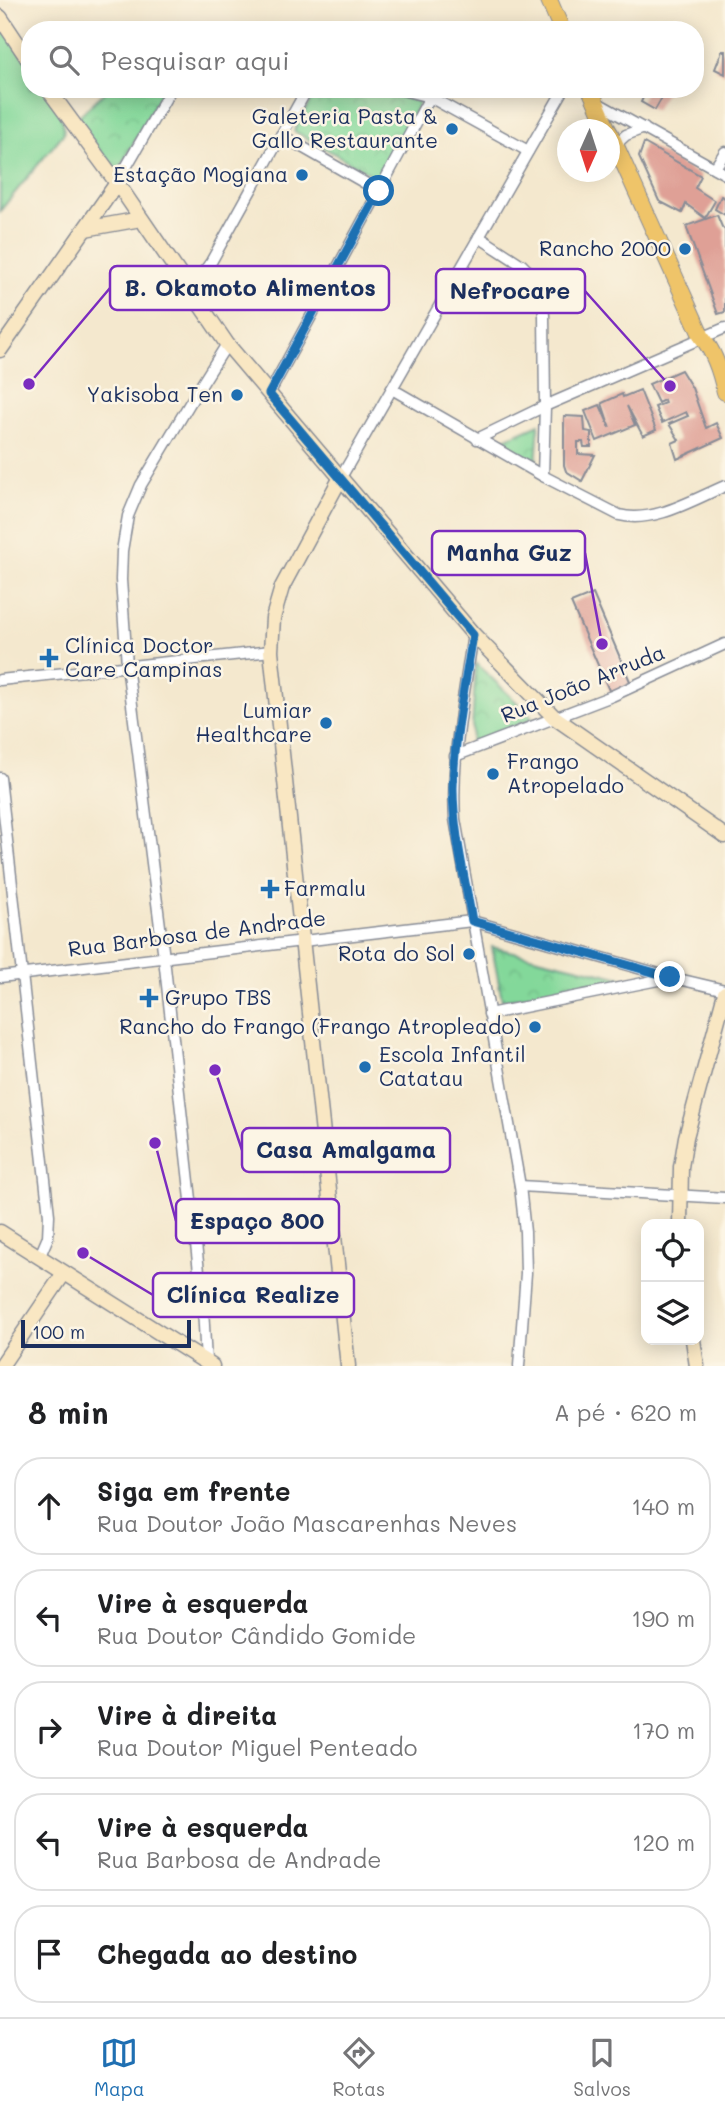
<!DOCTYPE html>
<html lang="pt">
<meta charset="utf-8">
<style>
body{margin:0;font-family:Mali,sans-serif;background:#f6f6f6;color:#202124}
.controls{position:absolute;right:21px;bottom:21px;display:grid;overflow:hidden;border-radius:14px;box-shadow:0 4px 18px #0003}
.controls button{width:63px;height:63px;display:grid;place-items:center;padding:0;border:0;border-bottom:2px solid #e0e0e0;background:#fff;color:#202124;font:35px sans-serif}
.compass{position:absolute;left:557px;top:119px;width:63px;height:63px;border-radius:50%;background:#fff;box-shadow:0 4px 18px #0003;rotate:183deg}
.scale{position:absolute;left:21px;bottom:18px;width:170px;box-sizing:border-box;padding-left:7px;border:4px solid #1b2f5e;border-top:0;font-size:19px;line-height:24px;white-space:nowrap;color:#1b2f5e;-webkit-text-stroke:5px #fcf5e5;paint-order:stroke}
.stop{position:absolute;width:21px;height:21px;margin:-16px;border:5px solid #1f6fb2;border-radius:50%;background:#fff}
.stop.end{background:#1f6fb2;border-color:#fff;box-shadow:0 2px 7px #0008}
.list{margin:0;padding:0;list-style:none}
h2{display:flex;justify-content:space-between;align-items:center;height:91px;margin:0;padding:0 28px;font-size:30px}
h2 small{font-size:23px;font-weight:400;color:#757577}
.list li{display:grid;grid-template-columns:46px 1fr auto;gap:21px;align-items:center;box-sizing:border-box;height:98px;margin:0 14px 14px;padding:0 14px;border:2px solid #e0e0e0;border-radius:28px}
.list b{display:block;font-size:26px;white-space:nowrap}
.list p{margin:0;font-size:23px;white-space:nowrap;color:#757577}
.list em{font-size:23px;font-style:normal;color:#757577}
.icon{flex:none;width:38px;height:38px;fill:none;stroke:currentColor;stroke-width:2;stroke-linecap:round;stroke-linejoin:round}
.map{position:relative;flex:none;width:725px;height:1366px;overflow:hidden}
.search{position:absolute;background:#fff;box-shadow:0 4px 18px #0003;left:21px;right:21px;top:21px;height:77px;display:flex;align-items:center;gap:18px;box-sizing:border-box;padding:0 24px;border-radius:28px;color:#757577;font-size:26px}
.sheet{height:651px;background:#fff}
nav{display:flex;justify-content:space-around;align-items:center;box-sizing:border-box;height:98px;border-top:2px solid #e0e0e0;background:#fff;font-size:19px;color:#757577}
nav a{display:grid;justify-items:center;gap:4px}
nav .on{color:#1f6fb2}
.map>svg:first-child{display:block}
.park{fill:url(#park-crowns);stroke:#4f847c;stroke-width:2}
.pitch{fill:#83d89a;stroke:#4f847c;stroke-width:2}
.building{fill:#dfa096}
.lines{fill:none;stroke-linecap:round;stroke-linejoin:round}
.street-casing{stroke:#888c96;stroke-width:13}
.secondary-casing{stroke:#888c96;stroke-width:17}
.primary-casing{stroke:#888c96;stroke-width:18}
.street{stroke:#fff;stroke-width:10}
.secondary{stroke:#f9e7c3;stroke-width:14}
.primary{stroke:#efc469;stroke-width:16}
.route{stroke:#1f6fb2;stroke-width:9}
.poi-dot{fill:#1f6fb2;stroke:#fcf5e5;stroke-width:2.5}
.labels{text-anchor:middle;stroke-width:5;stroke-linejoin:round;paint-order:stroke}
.poi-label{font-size:21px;fill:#1b2f5e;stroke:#fcf5e5;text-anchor:end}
.street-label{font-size:21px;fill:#1b2f5e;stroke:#fcf5e5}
.leader{fill:none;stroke:#7b2cbf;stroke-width:2.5}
.callout-dot{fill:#7b2cbf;stroke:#fcf5e5;stroke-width:2.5}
.callout{fill:#fcf5e5;stroke:#7b2cbf;stroke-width:2.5}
.callout-label{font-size:23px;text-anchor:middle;font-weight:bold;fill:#1b2f5e}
</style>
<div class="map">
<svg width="725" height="1366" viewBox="0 0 725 1366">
<defs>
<pattern id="park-crowns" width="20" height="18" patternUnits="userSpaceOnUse" patternTransform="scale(1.75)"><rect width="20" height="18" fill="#83d89a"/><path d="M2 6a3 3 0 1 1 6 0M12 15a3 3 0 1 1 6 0" fill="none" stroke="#71ba87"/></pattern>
</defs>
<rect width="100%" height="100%" fill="#fcf5e5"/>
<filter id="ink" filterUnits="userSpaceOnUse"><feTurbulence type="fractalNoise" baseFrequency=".0143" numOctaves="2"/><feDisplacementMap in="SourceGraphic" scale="14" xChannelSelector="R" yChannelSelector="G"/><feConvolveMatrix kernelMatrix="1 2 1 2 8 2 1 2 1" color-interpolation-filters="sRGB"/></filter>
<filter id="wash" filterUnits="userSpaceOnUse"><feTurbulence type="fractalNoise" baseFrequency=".00686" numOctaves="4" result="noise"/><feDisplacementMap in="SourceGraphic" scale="28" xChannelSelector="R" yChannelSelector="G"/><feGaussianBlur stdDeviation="1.57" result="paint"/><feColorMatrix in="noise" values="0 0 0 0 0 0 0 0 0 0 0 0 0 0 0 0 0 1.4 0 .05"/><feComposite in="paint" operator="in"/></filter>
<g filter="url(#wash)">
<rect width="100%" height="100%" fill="#f4e8ce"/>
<!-- park -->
<g class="park">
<polygon points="108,89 163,89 115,177 77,118"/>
<polygon points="317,89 371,89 420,102 378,178 294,131"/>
<polygon points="539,424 536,464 498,442"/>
<polygon points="476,663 533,718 471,746"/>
<polygon points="492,947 630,980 502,1000"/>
</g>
<!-- pitch -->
<polygon class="pitch" points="0,22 30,64 30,89 47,89 61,109 64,133 0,211"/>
<g id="blocks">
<!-- building -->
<g class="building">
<polygon points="722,51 725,51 725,74 715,69"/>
<polygon points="647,89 667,89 655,110 641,102"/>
<polygon points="644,143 701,176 695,188 715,201 705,218 686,204 682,213 659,201 639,157"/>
<polygon points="721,196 725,198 725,215 715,209"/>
<polygon points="717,215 722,227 725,230 725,312 718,314 686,226"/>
<polygon points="681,370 692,388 706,428 716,423 723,438 677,459 672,443 679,440 669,424 688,416 686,412 662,423 655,407 665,403 664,400 658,403 649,384"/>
<polygon points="640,390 656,430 643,436 627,406 635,425 597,441 585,411 600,405 610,428 602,403 622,394 623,397"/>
<polygon points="564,416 584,417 585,431 591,432 591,447 584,447 583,442 578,442 578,454 595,455 582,481 566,471 564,465"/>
<polygon points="593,594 632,686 611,695 571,603"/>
</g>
</g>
</g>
<g filter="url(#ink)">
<use href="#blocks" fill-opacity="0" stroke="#888c96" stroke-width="2"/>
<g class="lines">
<defs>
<g id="street">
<polyline points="398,89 430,97 528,151"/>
<polyline points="596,102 725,174"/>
<polyline points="281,135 379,191"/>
<polyline points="615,145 626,135 644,128"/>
<polyline points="715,168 725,152"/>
<polyline points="117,183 171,89"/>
<polyline points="479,237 522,265 530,273 542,298 544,315 545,406 543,476"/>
<polyline points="190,291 211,262 307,89"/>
<path d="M392 389 543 476 619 515C654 524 694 499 725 486"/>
<polyline points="269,394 430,97"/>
<polyline points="477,439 545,406 725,328"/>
<polyline points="340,479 564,89"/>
<path d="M473 634C464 696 451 757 455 819L520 1186 525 1232 526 1273 519 1366"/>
<polyline points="0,680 271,651"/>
<polyline points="455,756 612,696 725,644"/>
<polyline points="0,778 49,1215 48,1237 39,1258"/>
<polyline points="0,977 472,921 670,977 725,990"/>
<polyline points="489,1014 668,978"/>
<polyline points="520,1186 725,1198"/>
<polyline points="206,1362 203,1307 164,958 127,665 121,580 122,551 128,516 141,485 190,403 227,344"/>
</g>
<g id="secondary">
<polyline points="0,17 30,62"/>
<polyline points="48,89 117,183 227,344 473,634 554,717 725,836"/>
<polyline points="85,229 141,219"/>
<polyline points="0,350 117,183"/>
<polyline points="340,479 282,587 273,618 271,651 348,1366"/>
<polyline points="680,1224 681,1167 686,1137 725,993"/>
<polyline points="0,1232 212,1366"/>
<polyline points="693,1340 697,1366"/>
<polyline points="1,1366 64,1273"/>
</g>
<g id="primary">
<polyline points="549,0 562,30"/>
<polyline points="590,89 608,130"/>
<path d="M610 133 702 337C715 353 721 373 725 392"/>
</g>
</defs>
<!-- street casing -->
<use href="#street" class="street-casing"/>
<!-- secondary casing -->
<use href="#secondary" class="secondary-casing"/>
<!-- primary casing -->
<use href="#primary" class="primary-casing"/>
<!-- street -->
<use href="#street" class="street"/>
<!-- secondary -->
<use href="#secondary" class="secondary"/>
<!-- primary -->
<use href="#primary" class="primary"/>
</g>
</g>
<g class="lines" filter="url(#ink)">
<!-- route -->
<path class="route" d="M379 191 269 394 473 635C465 685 454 737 453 788 453 832 465 878 472 921L670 977"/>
</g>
<!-- markers -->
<g class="poi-dot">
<circle cx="452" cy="129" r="7"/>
<circle cx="302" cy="175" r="7"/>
<circle cx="685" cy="249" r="7"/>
<circle cx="237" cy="395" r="7"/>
<path d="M45.5 647.5h7v7h7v7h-7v7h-7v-7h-7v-7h7z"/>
<circle cx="326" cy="723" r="7"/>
<circle cx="493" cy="774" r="7"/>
<path d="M266.5 878.5h7v7h7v7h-7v7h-7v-7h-7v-7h7z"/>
<circle cx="469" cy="954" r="7"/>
<path d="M145.5 987.5h7v7h7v7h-7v7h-7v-7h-7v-7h7z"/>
<circle cx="535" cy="1027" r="7"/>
<circle cx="365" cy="1067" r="7"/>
</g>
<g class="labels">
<!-- poi labels -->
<g class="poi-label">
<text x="438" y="124">Galeteria Pasta &amp;<tspan x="438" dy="24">Gallo Restaurante</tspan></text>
<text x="288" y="182">Estação Mogiana</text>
<text x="671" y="256">Rancho 2000</text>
<text x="223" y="402">Yakisoba Ten</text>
<text x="65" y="653" text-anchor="start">Clínica Doctor<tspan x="65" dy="24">Care Campinas</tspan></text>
<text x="312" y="718">Lumiar<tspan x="312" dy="24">Healthcare</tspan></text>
<text x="507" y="769" text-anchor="start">Frango<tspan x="507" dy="24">Atropelado</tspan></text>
<text x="284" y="896" text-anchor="start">Farmalu</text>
<text x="455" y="961">Rota do Sol</text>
<text x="165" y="1005" text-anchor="start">Grupo TBS</text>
<text x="521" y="1034">Rancho do Frango (Frango Atropleado)</text>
<text x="379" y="1062" text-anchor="start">Escola Infantil<tspan x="379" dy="24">Catatau</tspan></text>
</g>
<!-- street labels -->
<g class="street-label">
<text transform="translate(583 684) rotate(-22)" y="7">Rua João Arruda</text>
<text transform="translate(197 934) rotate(-7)" y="7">Rua Barbosa de Andrade</text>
</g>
</g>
<!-- callouts -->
<path class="leader" d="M29 384L110 288M670 386L585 291M602 644L585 553M215 1070L242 1150M155 1143L176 1221M83 1253L153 1295"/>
<g class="callout-dot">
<circle cx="29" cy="384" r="7"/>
<circle cx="670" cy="386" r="7"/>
<circle cx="602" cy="644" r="7"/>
<circle cx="215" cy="1070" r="7"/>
<circle cx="155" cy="1143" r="7"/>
<circle cx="83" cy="1253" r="7"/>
</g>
<g class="callout">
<rect x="110" y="266" width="279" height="44" rx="7"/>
<rect x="436" y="269" width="149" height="44" rx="7"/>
<rect x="432" y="531" width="153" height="44" rx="7"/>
<rect x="242" y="1128" width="208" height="44" rx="7"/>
<rect x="176" y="1199" width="163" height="44" rx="7"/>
<rect x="153" y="1273" width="201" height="44" rx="7"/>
</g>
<g class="callout-label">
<text x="250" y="296">B. Okamoto Alimentos</text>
<text x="510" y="299">Nefrocare</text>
<text x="509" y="561">Manha Guz</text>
<text x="346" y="1158">Casa Amalgama</text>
<text x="257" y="1229">Espaço 800</text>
<text x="253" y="1303">Clínica Realize</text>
</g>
</svg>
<div class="controls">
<button><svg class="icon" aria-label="locate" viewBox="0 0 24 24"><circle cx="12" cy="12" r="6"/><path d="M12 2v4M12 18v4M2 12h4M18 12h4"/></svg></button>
<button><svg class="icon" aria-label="layers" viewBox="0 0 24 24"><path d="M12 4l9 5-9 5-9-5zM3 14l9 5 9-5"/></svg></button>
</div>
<svg class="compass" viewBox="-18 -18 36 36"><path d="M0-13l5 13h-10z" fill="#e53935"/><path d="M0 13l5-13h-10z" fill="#757577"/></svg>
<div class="scale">100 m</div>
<div class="stop" style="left:379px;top:191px"></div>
<div class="stop end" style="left:670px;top:977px"></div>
<div class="search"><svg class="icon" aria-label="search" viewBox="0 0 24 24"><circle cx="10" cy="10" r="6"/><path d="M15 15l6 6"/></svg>Pesquisar aqui</div>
</div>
<section class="sheet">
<h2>8 min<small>A pé · 620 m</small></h2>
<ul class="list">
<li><svg class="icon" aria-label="ahead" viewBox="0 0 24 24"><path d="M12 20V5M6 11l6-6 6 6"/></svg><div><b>Siga em frente</b><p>Rua Doutor João Mascarenhas Neves</p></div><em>140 m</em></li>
<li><svg class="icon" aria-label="left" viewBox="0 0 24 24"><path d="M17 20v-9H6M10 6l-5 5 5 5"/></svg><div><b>Vire à esquerda</b><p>Rua Doutor Cândido Gomide</p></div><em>190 m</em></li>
<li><svg class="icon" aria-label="right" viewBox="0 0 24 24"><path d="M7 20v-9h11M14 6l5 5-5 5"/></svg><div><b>Vire à direita</b><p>Rua Doutor Miguel Penteado</p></div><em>170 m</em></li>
<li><svg class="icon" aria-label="left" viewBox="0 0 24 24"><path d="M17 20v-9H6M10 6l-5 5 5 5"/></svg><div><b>Vire à esquerda</b><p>Rua Barbosa de Andrade</p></div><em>120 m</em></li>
<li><svg class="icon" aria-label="arrive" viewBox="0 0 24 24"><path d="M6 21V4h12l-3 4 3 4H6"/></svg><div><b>Chegada ao destino</b></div></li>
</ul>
</section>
<nav>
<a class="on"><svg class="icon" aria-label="map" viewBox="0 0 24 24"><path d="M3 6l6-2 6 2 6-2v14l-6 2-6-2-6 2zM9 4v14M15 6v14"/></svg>Mapa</a>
<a><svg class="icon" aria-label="directions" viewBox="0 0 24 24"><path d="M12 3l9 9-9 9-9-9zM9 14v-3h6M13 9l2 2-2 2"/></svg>Rotas</a>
<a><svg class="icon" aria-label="saved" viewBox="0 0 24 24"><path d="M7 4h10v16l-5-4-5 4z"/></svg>Salvos</a>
</nav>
